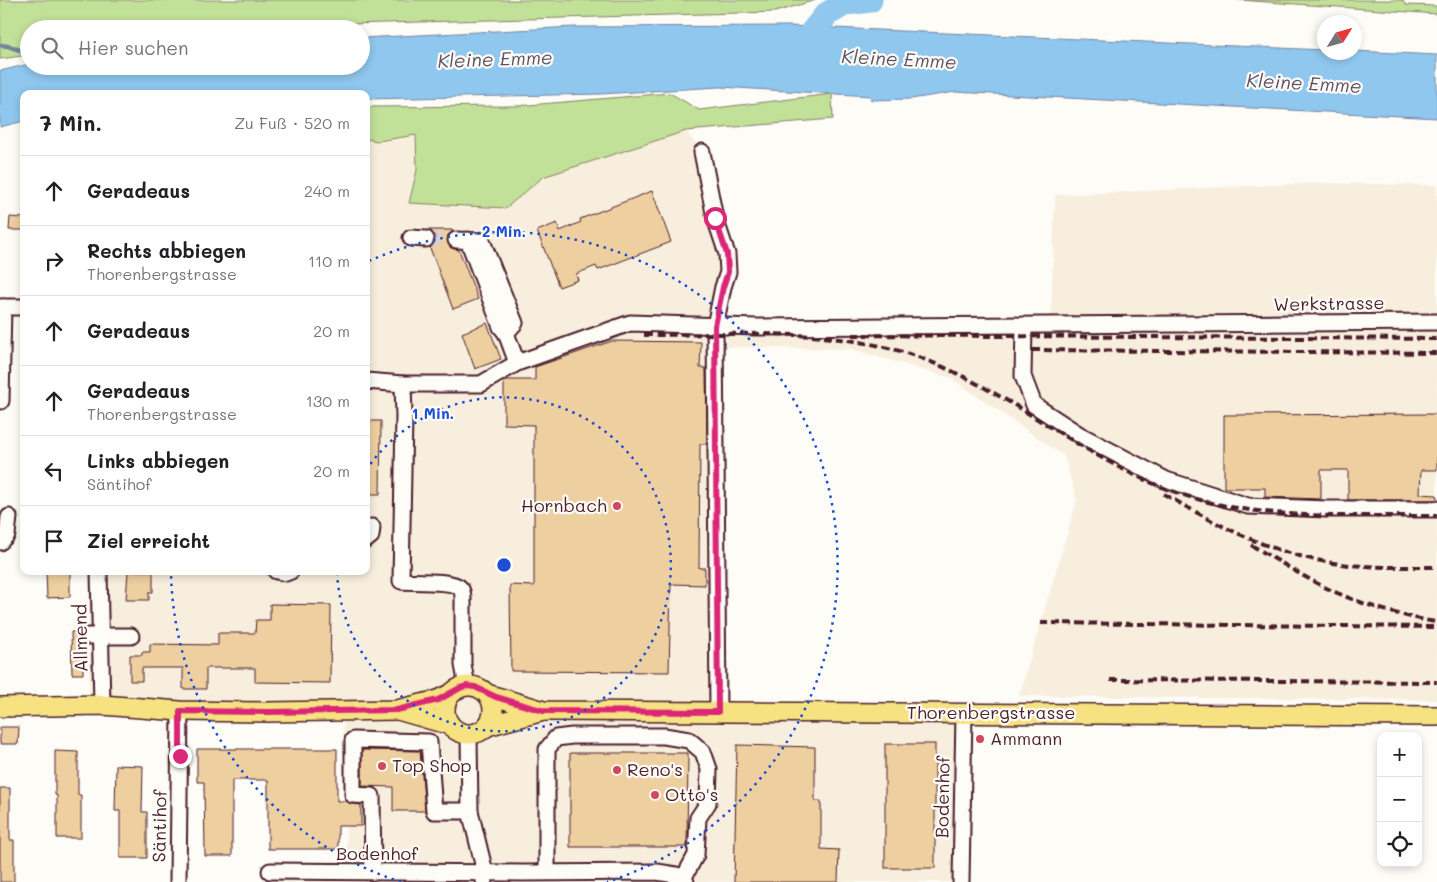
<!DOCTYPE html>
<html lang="de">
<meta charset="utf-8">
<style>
body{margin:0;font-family:Mali,sans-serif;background:#f2f2f2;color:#202124}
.controls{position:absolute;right:15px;bottom:15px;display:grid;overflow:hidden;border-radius:10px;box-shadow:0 2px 8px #0003}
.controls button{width:45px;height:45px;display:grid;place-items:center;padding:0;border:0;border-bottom:1px solid #e0e0e0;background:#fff;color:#202124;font:25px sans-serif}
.compass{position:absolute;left:1317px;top:15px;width:45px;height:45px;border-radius:50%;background:#fff;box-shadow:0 2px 8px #0003;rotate:53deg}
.stop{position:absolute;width:15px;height:15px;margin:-11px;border:4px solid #db2777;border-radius:50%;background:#fff}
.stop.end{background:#db2777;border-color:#fff;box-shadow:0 1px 5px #0008}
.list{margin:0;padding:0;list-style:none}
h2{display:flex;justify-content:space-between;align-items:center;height:65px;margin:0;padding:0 20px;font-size:21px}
h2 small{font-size:16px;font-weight:400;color:#757577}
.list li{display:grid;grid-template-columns:32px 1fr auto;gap:15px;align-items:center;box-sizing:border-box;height:70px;padding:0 20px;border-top:1px solid #e0e0e0}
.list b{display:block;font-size:19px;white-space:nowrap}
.list p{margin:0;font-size:16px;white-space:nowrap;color:#757577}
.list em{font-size:16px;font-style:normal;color:#757577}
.icon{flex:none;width:28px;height:28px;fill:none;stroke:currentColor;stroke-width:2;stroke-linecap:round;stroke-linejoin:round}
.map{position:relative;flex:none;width:1437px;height:882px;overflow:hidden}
.search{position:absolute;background:#fff;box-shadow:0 2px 8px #0003;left:20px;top:20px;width:350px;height:55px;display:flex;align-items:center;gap:12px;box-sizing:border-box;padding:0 18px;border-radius:28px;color:#757577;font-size:19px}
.panel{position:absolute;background:#fff;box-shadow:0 2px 8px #0003;left:20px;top:90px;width:350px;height:485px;border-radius:10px}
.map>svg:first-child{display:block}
.built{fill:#f8eedd}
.green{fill:#c1e098;stroke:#868062}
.water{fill:#8fc7ee;stroke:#7384a0}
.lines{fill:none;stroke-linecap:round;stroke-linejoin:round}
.stream{stroke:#7384a0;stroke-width:4.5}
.river{stroke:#8fc7ee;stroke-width:25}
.building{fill:#eecfa0;stroke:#4a1f2b}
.minor-tunnel{stroke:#d9d0ce;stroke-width:15;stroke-dasharray:15 8;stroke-linecap:butt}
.minor-casing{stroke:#4a1f2b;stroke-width:19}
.major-casing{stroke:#4a1f2b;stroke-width:22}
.minor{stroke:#fdfcf7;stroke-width:15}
.major{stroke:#f6e281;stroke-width:19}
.rail{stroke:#4a1f2b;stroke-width:4;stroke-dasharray:8 4;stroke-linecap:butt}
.route{stroke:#db2777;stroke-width:6}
.ring{fill:none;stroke:#1d4ed8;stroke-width:2.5;stroke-dasharray:2.5 5}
.poi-dot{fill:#d1495b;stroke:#fdfcf7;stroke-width:2}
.labels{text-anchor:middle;stroke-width:4.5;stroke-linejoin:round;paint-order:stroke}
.street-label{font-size:18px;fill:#4a1f2b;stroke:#fdfcf7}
.poi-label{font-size:18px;fill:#4a1f2b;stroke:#fdfcf7;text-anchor:start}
.water-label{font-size:19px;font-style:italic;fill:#5f5166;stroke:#fdfcf7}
.centre{fill:#1d4ed8;stroke:#fdfcf7;stroke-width:2.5}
.ring-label{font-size:15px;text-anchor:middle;font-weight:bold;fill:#1d4ed8;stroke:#fdfcf7;stroke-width:4.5;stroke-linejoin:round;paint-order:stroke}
</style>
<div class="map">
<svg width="1437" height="882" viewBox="0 0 1437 882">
<rect width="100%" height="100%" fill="#fdfcf7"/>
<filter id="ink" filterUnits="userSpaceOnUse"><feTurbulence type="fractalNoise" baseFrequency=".02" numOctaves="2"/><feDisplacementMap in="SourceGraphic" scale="10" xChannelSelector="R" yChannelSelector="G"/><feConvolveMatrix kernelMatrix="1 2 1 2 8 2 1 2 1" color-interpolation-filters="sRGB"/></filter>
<g filter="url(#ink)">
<!-- built -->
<g class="built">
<polygon points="686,131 702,152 727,254 723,287 718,712 964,713 961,882 273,882 273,863 347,861 343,720 89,698 89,571 366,571 366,139 378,141 416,135 417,170 409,203 506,208 543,177"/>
<polygon points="1316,183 1437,185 1437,700 1019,696 1077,500 1064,456 951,378 852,349 726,347 727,325 1051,319 1055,195"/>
</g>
<!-- green -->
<g class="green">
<polygon points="0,0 816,0 775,12 314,25 266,29 29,29 29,55 0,59"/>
<polygon points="1239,0 1402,0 1406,5 1437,6 1437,14"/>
<polygon points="670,93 699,110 832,94 833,119 686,131 543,177 506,208 409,203 417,170 416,135 378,141 366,139 366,107 517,106"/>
</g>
<!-- water -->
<polygon class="water" points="790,26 1324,50 1324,52 1355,51 1437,55 1437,118 955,92 911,99 871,100 870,96 720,87 601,94 366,99 366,94 24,94 24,121 0,127 0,71 29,64 29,66 361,66 361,38 574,27"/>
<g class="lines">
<!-- stream -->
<polyline class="stream" points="0,45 8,46 29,53"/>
<!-- river -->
<polyline class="river" points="796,52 827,14 846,3 870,0"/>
</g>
<!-- building -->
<g class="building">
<polygon points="652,191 671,242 598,270 596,266 576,274 578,280 559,287 537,231 557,223 560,231 581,222 580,219"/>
<polygon points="10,217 24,218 24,230 9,230"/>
<polygon points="427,230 452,230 453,231 448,235 448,244 451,248 459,250 478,299 453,309 430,248 434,244 435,235 432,232"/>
<polygon points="487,323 501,359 475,369 462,333"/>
<polygon points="612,341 701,342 700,368 706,368 707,444 700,444 699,568 705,568 705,585 671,584 669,672 511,671 510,585 534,586 534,425 504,424 504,381 507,380 535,380 535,367"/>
<polygon points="1437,414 1437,470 1421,470 1420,494 1437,495 1437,500 1348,500 1348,470 1321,470 1321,499 1265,497 1265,488 1224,488 1224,415"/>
<polygon points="366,421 381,421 380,494 366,494"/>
<polygon points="46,571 70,571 70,597 47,598"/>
<polygon points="128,571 153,571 153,592 149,592 149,600 126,600"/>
<polygon points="270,604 331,605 330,683 255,682 255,668 206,668 206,689 183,689 183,668 142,668 142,681 130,681 130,655 142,655 142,652 150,652 150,644 218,645 218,633 255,633 256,620 270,620"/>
<polygon points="71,632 78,632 78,640 83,645 83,674 72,674"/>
<polygon points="0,727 19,727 18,744 0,744"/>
<rect x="885" y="744" width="50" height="124"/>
<polygon points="737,745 815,747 815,801 821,801 821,849 839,850 838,882 734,882"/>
<polygon points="197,749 337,749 337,801 346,801 352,804 361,805 361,826 338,826 338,849 268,849 268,780 232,780 232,856 205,856 204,782 197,782"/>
<polygon points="362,750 420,751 425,811 393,811 393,787 362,786"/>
<polygon points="55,751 78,752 78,795 81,795 81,838 57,838 57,795 55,795"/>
<polygon points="570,753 688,753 687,847 570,847"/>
<polygon points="116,765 143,766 142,812 147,812 147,858 120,858 120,811 115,811"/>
<polygon points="0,788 10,788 10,840 14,840 14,882 0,882"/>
</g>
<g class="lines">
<!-- minor-tunnel -->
<polyline class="minor-tunnel" points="426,239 456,240"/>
<defs>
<g id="minor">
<polyline points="702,152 715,218 727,254 728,272 723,287 715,326 718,712"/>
<polyline points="411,238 426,239"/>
<polyline points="456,240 482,241 515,323 506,333 517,363"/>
<polyline points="468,240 501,327 506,333"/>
<polyline points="0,307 24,307"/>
<polyline points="1024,326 1023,376 1034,405 1080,435 1166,480 1248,506 1326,509 1437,509"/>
<polyline points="366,381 403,384 481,384 517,363 630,323 757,327 1437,322"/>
<path d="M403 384 404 416 401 581C413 582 453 580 460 588 463 591 463 595 463 599V665L467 686"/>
<polyline points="1,401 3,307"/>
<polyline points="366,540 371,536 372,527"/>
<polyline points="0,542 7,535 9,517"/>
<polyline points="99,571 102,705"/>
<polyline points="276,571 286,573 291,571"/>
<polyline points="86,636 131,636"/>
<polyline points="469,735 470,811 485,872 484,881"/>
<polyline points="270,871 523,873 657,872 676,875 686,882"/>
<polyline points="373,872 372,796 353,795 353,740 429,742 434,811 470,811"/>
<polyline points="547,872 547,749 556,738 572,736 664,736 689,740 703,752 709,769 708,803 698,818 696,855 683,879"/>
<polyline points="178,882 180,711"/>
<polyline points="961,882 964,713"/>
</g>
<g id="major">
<circle cx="469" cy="710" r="24"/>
<polyline points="487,694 544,711 1437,716"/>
<polyline points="0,707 102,705 180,711 268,712 397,710 438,700 451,694"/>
<polyline points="398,710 450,725"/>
<polyline points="487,726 543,711"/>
</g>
</defs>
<!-- minor casing -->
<use href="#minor" class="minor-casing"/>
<!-- major casing -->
<use href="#major" class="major-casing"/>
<!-- minor -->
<use href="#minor" class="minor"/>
<!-- major -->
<use href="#major" class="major"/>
<!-- rail -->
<g class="rail">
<path d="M644 335C729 335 823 327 906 353 990 379 1061 441 1141 478 1237 524 1334 515 1437 516"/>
<polyline points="852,335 1437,339"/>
<polyline points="1032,350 1437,353"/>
<path d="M1164 494C1217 525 1272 554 1333 563 1368 568 1402 567 1437 567"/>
<path d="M1251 545C1279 561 1306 579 1335 592 1367 606 1401 616 1435 622"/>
<polyline points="1041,623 1437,627"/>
<polyline points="1110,680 1437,682"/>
</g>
</g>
</g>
<g class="lines" filter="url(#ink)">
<!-- route -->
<polyline class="route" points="180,756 180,711 268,712 397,710 438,700 460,688 466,686 475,687 496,697 544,711 718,712 715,326 723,287 728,272 727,254 715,218"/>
</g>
<!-- distance rings -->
<g class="ring">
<path d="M366 470A167 167 0 1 1 337 572"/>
<path d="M401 882A333 333 0 0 1 171 574M369 261A333 333 0 1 1 607 882"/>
</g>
<!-- markers -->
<g class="poi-dot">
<circle cx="617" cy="506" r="5"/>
<circle cx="980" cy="739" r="5"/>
<circle cx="382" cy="766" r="5"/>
<circle cx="617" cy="770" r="5"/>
<circle cx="655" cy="795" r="5"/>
</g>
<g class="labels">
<!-- street labels -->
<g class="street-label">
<text transform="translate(1329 304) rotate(-1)" y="6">Werkstrasse</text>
<text transform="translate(81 638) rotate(-91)" y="6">Allmend</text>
<text x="991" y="719">Thorenbergstrasse</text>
<text transform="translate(943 797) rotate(-89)" y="6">Bodenhof</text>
<text transform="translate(160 826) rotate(-89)" y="6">Säntihof</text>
<text x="377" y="860">Bodenhof</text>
</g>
<!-- poi labels -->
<g class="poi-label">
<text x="607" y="512" text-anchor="end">Hornbach</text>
<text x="990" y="745">Ammann</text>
<text x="392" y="772">Top Shop</text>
<text x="627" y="776">Reno's</text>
<text x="665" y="801">Otto's</text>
</g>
<!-- water labels -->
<g class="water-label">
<text transform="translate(495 59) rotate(-2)" y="7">Kleine Emme</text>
<text transform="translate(899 59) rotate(3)" y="7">Kleine Emme</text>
<text transform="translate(1304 83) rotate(3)" y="7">Kleine Emme</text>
</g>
</g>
<circle cx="504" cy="565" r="8" class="centre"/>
<g class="ring-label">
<text x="504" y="237">2 Min.</text>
<text x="433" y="419">1 Min.</text>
</g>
</svg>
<div class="controls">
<button>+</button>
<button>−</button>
<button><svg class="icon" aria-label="locate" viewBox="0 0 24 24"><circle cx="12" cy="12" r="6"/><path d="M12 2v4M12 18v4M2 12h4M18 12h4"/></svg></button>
</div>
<svg class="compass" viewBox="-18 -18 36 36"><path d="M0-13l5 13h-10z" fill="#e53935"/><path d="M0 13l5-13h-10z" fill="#757577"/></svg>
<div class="stop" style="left:715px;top:218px"></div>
<div class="stop end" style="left:180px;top:756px"></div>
<div class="search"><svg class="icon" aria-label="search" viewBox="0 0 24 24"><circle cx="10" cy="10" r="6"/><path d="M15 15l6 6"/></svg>Hier suchen</div>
<section class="panel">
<h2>7 Min.<small>Zu Fuß · 520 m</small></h2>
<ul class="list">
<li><svg class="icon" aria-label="ahead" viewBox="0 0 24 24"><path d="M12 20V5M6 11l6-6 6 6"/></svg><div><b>Geradeaus</b></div><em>240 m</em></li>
<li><svg class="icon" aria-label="right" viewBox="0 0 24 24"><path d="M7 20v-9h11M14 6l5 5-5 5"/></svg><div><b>Rechts abbiegen</b><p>Thorenbergstrasse</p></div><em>110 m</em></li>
<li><svg class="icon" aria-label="ahead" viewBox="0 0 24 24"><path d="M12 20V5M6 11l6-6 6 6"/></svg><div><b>Geradeaus</b></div><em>20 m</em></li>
<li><svg class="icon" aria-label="ahead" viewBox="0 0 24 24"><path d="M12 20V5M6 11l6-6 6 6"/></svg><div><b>Geradeaus</b><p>Thorenbergstrasse</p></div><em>130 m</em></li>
<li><svg class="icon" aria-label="left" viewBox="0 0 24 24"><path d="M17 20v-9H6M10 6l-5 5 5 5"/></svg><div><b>Links abbiegen</b><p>Säntihof</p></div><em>20 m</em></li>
<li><svg class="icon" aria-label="arrive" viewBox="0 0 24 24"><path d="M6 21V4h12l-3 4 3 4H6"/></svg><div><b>Ziel erreicht</b></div></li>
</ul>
</section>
</div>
